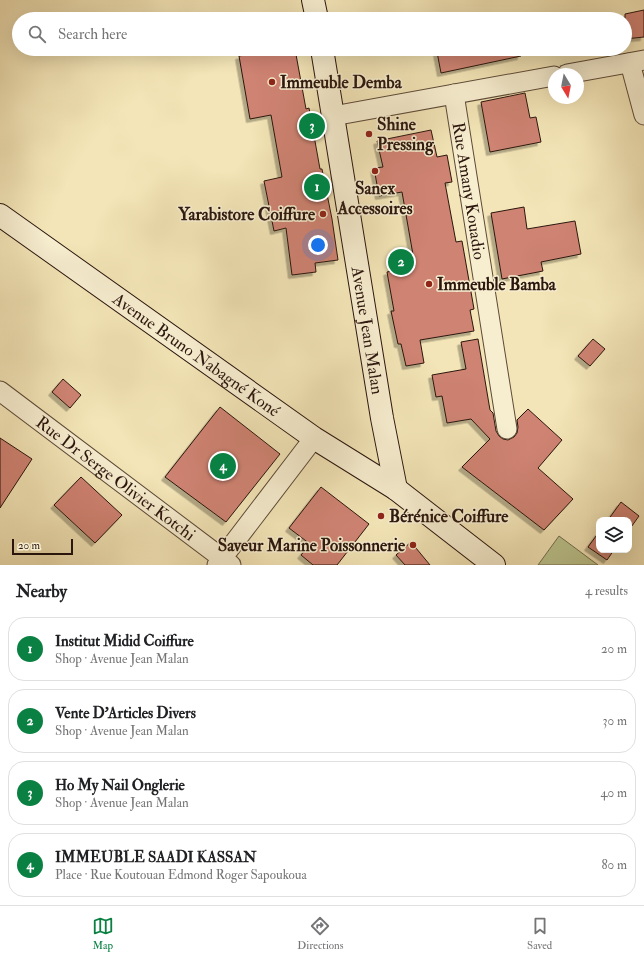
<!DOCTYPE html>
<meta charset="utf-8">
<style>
body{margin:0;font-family:"IM FELL Double Pica",serif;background:#f2f2f2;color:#202124}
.controls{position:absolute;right:12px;bottom:12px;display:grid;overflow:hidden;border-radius:8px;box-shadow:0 4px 16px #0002}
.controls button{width:36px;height:36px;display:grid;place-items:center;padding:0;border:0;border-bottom:1px solid #e0e0e0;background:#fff;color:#202124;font:20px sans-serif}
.compass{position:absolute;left:548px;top:68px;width:36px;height:36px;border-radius:50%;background:#fff;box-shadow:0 4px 16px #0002;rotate:170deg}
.scale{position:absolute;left:12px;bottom:10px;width:61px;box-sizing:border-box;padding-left:4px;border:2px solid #2b160e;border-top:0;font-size:11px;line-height:14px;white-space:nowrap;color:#2b160e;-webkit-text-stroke:3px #f7eed0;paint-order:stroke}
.you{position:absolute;left:318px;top:245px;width:14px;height:14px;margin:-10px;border:3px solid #fff;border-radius:50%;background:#1a73e8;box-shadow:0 0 0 6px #1a73e833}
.badge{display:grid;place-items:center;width:26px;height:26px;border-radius:50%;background:#0b8043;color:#fff;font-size:13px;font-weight:700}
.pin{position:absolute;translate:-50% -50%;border:2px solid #fff;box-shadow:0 1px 4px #0006}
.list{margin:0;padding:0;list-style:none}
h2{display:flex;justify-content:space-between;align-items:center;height:52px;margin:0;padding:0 16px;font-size:17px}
h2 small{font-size:13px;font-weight:400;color:#757577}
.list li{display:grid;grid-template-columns:26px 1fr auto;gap:12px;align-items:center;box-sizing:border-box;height:64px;margin:0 8px 8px;padding:0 8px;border:1px solid #e0e0e0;border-radius:16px}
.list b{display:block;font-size:15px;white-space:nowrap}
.list p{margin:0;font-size:13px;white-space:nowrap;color:#757577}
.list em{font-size:13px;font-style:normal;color:#757577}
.icon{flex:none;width:22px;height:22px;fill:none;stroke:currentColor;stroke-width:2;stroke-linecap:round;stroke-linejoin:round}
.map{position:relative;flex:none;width:644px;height:565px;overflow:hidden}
.search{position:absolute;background:#fff;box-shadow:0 4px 16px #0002;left:12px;right:12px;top:12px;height:44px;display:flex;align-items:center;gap:10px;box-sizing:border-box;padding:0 14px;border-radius:22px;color:#757577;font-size:15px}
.sheet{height:340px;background:#fff}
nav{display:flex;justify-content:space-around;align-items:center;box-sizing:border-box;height:56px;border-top:1px solid #e0e0e0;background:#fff;font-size:11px;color:#757577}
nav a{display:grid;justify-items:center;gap:2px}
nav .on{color:#0b8043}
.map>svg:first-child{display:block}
.green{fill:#bbc48e;stroke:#736d4e}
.building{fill:#cf8373;stroke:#2b160e;filter:url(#shadow)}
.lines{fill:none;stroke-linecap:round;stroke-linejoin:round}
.minor-casing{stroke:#5d4a38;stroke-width:21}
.secondary-casing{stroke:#2b160e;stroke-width:24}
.minor{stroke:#f7eed0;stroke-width:19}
.secondary{stroke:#f7eed0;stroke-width:22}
.poi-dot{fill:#8f2418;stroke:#f7eed0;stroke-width:1.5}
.labels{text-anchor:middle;stroke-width:3;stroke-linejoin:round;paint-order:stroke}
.poi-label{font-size:17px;font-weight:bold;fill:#2b160e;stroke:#f7eed0;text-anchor:start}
.street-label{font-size:17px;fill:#2b160e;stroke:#f7eed0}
</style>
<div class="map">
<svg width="644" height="565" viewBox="0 0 644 565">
<defs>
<filter id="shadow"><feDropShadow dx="-3.5" dy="3.5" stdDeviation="0" flood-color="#0004"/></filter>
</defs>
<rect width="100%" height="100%" fill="#f3e5b7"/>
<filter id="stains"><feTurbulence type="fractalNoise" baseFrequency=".005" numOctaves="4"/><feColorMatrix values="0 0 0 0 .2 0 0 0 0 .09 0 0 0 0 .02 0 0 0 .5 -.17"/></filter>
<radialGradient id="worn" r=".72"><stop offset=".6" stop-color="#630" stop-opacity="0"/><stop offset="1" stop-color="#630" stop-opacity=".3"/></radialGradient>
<!-- green -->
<polygon class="green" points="559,536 598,565 538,565"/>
<!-- building -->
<g class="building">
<polygon points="644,10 644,37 625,39 625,14"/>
<polygon points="279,49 295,49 306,109 309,108 320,169 322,169 332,219 338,260 315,263 316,272 292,275 286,228 274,231 264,181 282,177 271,115 250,119 239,56"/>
<polygon points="452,49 521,49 521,56 441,73 437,52"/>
<polygon points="525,93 530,118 536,117 541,142 490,152 481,102"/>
<polygon points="431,130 437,157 447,155 452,182 445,183 456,242 462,241 474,309 470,310 474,331 420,340 424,363 406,366 401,344 398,344 391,311 394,311 387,272 415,266 402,192 379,196 374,168 383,167 377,141"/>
<polygon points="524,207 527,229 575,221 581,254 541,262 543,271 502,279 491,213"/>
<polygon points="478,339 490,410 493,413 496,431 499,436 503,439 508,440 514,437 517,433 518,427 517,420 528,409 562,440 538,468 573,499 544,530 462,467 490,439 471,419 447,423 442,396 436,397 432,375 466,369 461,342"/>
<polygon points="593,339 605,349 590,366 578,356"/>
<polygon points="63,379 81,395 70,408 52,392"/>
<polygon points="220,407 280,454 226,522 165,477"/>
<polygon points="0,438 32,459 0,508"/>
<polygon points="81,477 122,515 95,543 54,505"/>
<polygon points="321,487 369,524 337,565 313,565 301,555 310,544 289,528"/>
<polygon points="621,502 639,516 629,530 629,520 608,520"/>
<polygon points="599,532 599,550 614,550 607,560 588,547"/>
<polygon points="411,542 430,565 405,565 396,555"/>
</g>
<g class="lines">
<defs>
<g id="minor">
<polyline points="630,63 644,115"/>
<polyline points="567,74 644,60"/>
<path id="s1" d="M454 94 507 429"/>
<polyline points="333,116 554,76"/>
<path id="s2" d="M0 391 231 565"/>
<polyline points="217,565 314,438"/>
</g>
<g id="secondary">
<polyline points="313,0 317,19"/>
<path id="s3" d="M322 49 333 116 382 418 396 489"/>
<path id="s4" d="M0 215 314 438 396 489 494 565"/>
</g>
</defs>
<!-- minor casing -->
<use href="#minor" class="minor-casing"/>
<!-- secondary casing -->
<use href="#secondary" class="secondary-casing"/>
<!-- minor -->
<use href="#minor" class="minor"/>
<!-- secondary -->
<use href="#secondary" class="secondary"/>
</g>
<!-- markers -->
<g class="poi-dot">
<circle cx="272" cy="82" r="4"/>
<circle cx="369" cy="134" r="4"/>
<circle cx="375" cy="171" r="4"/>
<circle cx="323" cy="214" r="4"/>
<circle cx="429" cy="284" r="4"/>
<circle cx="381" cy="516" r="4"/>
<circle cx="413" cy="545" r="4"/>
</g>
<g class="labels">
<!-- poi labels -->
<g class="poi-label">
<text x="280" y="88">Immeuble Demba</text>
<text x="377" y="130">Shine<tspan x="377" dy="20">Pressing</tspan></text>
<text x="375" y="194" text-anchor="middle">Sanex<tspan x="375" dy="20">Accessoires</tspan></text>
<text x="315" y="220" text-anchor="end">Yarabistore Coiffure</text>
<text x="437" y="290">Immeuble Bamba</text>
<text x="389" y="522">Bérénice Coiffure</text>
<text x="405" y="551" text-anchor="end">Saveur Marine Poissonnerie</text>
</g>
<!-- street labels -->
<g class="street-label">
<text dy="6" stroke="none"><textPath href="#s1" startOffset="98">Rue Amany Kouadio</textPath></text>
<text dy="6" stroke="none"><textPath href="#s3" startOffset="285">Avenue Jean Malan</textPath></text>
<text dy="6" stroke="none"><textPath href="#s4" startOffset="241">Avenue Bruno Nabagné Koné</textPath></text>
<text dy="6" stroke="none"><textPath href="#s2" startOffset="145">Rue Dr Serge Olivier Kotchi</textPath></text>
</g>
</g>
<rect width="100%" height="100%" filter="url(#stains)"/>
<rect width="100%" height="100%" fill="url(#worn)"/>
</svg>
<div class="controls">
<button><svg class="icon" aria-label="layers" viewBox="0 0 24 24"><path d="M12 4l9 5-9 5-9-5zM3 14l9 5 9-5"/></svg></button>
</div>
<svg class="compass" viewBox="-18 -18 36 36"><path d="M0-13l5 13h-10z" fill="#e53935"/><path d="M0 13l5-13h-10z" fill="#757577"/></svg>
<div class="scale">20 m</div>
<div class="you"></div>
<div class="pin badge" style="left:317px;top:187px">1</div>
<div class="pin badge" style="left:401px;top:262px">2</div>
<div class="pin badge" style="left:312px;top:126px">3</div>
<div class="pin badge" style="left:223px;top:466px">4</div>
<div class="search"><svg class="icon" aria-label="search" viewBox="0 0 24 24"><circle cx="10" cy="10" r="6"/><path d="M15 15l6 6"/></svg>Search here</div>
</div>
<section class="sheet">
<h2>Nearby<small>4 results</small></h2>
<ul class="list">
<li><span class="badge">1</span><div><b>Institut Midid Coiffure</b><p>Shop · Avenue Jean Malan</p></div><em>20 m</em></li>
<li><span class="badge">2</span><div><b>Vente D'Articles Divers</b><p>Shop · Avenue Jean Malan</p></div><em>30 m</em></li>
<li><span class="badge">3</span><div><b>Ho My Nail Onglerie</b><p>Shop · Avenue Jean Malan</p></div><em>40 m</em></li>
<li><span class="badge">4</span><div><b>IMMEUBLE SAADI KASSAN</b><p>Place · Rue Koutouan Edmond Roger Sapoukoua</p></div><em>80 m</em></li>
</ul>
</section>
<nav>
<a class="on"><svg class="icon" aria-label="map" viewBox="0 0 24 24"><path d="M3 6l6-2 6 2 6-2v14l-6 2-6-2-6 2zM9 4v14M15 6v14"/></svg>Map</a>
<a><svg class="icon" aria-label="directions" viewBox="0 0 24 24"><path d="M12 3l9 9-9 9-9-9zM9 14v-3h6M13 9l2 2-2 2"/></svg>Directions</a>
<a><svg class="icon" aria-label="saved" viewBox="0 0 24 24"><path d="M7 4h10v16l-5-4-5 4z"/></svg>Saved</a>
</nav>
